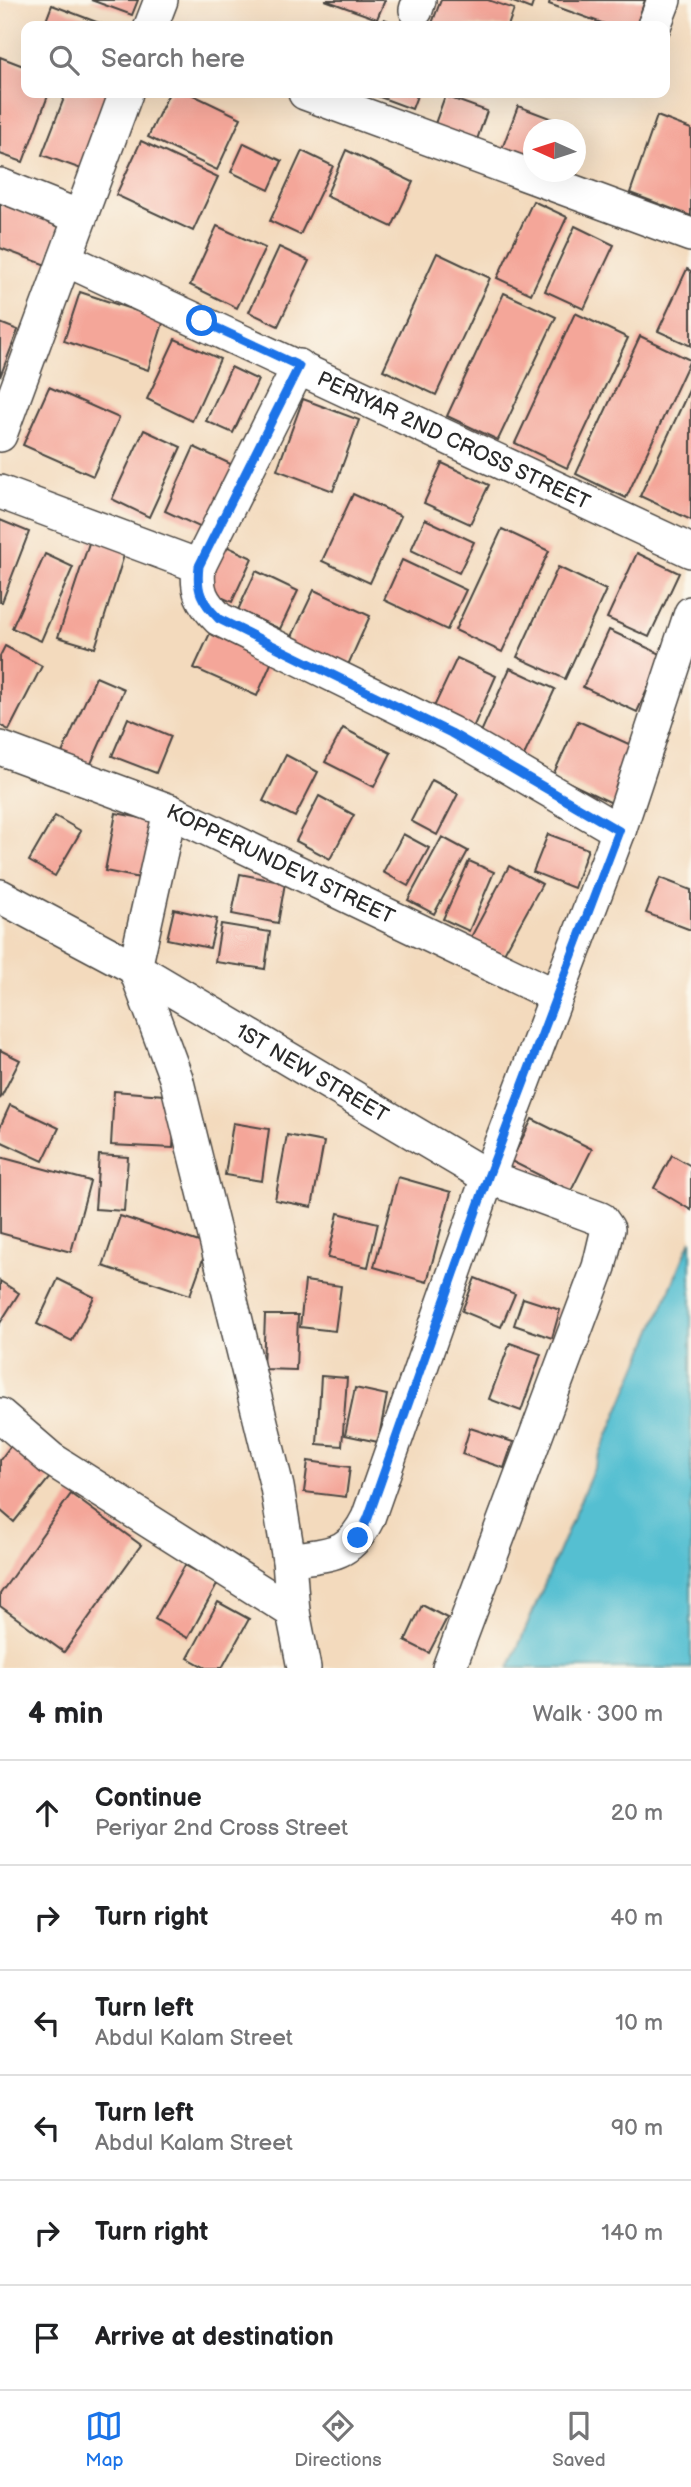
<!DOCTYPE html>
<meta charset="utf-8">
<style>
body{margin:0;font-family:"Balsamiq Sans",sans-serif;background:#f2f2f2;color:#202124}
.compass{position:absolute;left:523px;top:119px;width:63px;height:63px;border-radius:50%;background:#fff;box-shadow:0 7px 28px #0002;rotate:273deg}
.stop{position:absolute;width:21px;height:21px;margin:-16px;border:5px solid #1a73e8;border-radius:50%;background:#fff}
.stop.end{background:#1a73e8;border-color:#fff;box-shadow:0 2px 7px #0008}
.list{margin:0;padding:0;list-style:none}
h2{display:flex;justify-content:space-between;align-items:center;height:91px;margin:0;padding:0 28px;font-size:30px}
h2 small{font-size:23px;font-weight:400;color:#757577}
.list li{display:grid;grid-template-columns:46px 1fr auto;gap:21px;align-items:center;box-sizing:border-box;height:105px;padding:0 28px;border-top:2px solid #e0e0e0}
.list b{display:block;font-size:26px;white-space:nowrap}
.list p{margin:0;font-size:23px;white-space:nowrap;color:#757577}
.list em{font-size:23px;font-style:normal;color:#757577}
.icon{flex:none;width:38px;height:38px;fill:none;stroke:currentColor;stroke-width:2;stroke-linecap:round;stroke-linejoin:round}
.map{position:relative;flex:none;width:691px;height:1668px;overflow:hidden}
.search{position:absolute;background:#fff;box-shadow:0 7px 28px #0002;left:21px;right:21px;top:21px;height:77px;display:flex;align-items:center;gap:18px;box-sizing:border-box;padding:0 24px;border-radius:14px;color:#757577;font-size:26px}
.sheet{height:721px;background:#fff}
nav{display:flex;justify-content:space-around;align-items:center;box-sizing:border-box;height:98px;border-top:2px solid #e0e0e0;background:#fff;font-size:19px;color:#757577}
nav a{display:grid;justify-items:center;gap:4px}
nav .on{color:#1a73e8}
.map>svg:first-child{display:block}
.water{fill:#55bfd1;stroke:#40757e;stroke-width:2}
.building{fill:#f4a699}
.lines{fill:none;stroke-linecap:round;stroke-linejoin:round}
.street-casing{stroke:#494541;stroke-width:36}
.street{stroke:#fff;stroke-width:33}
.route{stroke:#1a73e8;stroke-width:9}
.labels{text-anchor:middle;stroke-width:6;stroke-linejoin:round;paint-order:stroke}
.street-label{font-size:21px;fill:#2b2b2b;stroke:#fbf7ec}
</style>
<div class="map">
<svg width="691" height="1668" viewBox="0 0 691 1668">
<rect width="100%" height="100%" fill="#fbf7ec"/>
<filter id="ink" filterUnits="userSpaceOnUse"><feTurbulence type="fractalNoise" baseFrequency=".0143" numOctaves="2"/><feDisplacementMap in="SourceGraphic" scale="14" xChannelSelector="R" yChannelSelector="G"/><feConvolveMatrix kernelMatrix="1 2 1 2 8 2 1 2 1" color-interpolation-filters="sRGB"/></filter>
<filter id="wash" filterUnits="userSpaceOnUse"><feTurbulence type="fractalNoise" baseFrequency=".00686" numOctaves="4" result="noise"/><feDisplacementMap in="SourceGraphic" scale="28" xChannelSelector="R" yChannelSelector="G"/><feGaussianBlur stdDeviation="1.57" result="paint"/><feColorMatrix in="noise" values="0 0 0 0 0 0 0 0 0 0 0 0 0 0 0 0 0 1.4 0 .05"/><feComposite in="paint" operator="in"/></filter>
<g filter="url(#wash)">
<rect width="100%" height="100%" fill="#f3dabd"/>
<!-- water -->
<polygon class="water" points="691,1240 691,1668 509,1668"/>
<g id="blocks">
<!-- building -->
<g class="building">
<polygon points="91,0 138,0 132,15"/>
<polygon points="325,0 385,0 377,19"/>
<polygon points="441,0 488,0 514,9 508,26 431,26"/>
<polygon points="508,0 534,0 531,9"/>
<polygon points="550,0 645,0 636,26 610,26 549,4"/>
<polygon points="52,5 107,26 44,26"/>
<polygon points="384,19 402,26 382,26"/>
<polygon points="0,57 26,67 26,93 49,93 23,162 0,154"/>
<polygon points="66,93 113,93 84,170 42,155"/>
<polygon points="169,93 189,93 241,118 217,170 148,137"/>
<polygon points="369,93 418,93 412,109"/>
<polygon points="445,96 487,111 474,148 432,132"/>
<polygon points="518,106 563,123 561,130 534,130 534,160 502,149"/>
<polygon points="657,116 691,129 691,216 630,193"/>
<polygon points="141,141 218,177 193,231 116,195"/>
<polygon points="244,143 282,161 269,190 231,172"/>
<polygon points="346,150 413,182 392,227 326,196"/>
<polygon points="302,151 333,166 300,235 270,221"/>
<polygon points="533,201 567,217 531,294 497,278"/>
<polygon points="0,203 60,225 46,265 0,248"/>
<polygon points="217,226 265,248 237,308 190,285"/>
<polygon points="575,226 614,245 584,309 545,291"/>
<polygon points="279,247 309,261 278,326 249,312"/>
<polygon points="437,253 490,278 436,395 383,370"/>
<polygon points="687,269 691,271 691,346 658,331"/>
<polygon points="80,292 164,320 148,370 64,341"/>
<polygon points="504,293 556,317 498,440 447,416"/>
<polygon points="575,313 628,338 567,468 515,443"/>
<polygon points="0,323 18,330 0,377"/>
<polygon points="640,336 690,360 626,498 576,474"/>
<polygon points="175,339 220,359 192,421 147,399"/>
<polygon points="231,367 258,380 233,433 206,421"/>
<polygon points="691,386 691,520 640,496"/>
<polygon points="49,387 119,418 93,476 23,445"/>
<polygon points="303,399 359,420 333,491 277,470"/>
<polygon points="144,430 181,447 149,517 112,499"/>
<polygon points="194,447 237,467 208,531 165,511"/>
<polygon points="442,463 489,485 470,524 424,503"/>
<polygon points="353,494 401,516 370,583 322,561"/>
<polygon points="425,519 474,542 459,573 411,550"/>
<polygon points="0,520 29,532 2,602 0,602"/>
<polygon points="502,529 549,551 502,652 455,630"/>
<polygon points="91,537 126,549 95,648 58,637"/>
<polygon points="224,545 252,558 232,602 203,589"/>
<polygon points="637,553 679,573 649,637 607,618"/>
<polygon points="45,554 73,567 41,641 12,628"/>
<polygon points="402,560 466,590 447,630 384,600"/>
<polygon points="558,567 606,590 565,679 517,657"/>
<polygon points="256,571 298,591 280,629 238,610"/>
<polygon points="314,590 370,616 344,674 287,647"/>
<polygon points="609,630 663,655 637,712 583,687"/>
<polygon points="211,631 273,659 257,696 194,668"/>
<polygon points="5,646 42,666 9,730 0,725 0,656"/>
<polygon points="457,658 496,676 472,730 432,711"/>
<polygon points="510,668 555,689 521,762 477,741"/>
<polygon points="96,677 124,689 90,766 62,753"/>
<polygon points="128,718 171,736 156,773 112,756"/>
<polygon points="578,721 642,750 616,805 553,775"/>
<polygon points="343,728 391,753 374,787 325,762"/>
<polygon points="286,755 318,772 295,817 263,801"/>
<polygon points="432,780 458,794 437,835 411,821"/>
<polygon points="319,796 354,815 330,859 296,841"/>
<polygon points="116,813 156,821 145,879 105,871"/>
<polygon points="55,816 81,831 55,876 29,861"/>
<polygon points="403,834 429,848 408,886 383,872"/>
<polygon points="548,834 588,849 574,888 533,872"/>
<polygon points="442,837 468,851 434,914 408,900"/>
<polygon points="469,861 494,872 469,931 443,919"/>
<polygon points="509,866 542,884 503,955 471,937"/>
<polygon points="240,874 285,883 278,923 232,914"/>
<polygon points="660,878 691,890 691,930 646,913"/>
<polygon points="174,909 217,919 210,948 167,939"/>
<polygon points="221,924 270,932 265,969 215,962"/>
<polygon points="0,1050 20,1060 0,1099"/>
<polygon points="114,1091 176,1096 173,1148 111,1145"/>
<polygon points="10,1105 59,1128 43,1161 0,1141 0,1127"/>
<polygon points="532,1119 592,1149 571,1191 511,1161"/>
<polygon points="233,1123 269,1129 262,1181 225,1175"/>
<polygon points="287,1135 324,1142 312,1207 275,1200"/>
<polygon points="99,1155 128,1157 124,1211 95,1209"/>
<polygon points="672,1155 691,1166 691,1210 654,1188"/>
<polygon points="0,1157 90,1181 71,1252 0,1233"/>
<polygon points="398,1177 451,1192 427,1282 374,1267"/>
<polygon points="338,1213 378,1223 368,1267 328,1258"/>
<polygon points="120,1216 208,1245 190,1295 103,1266"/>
<polygon points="475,1278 515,1294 501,1327 462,1311"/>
<polygon points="58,1279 94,1297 72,1341 37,1324"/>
<polygon points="0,1281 19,1293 0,1323"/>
<polygon points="305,1281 341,1286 335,1331 300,1327"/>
<polygon points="523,1298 560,1310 552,1338 514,1325"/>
<polygon points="265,1315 298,1315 296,1370 263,1369"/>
<polygon points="510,1343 541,1354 521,1411 489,1399"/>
<polygon points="321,1376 347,1378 342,1446 317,1444"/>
<polygon points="355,1388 387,1395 378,1442 345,1435"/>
<polygon points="470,1428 513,1442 504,1468 462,1454"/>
<polygon points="12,1444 51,1476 14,1522 0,1510 0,1460"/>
<polygon points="308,1461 350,1467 346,1497 304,1492"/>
<polygon points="71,1494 141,1545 64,1652 0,1606 0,1594"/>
<polygon points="185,1565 218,1583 188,1638 155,1619"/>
<polygon points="218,1602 249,1619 222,1668 206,1668 188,1658"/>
<polygon points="422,1605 447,1618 429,1653 405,1641"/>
</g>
</g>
</g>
<g filter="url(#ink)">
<use href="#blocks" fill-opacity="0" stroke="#494541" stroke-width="2"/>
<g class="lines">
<defs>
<g id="street">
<polyline points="416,10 419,0"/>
<polyline points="151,26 161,0"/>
<polyline points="654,26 664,0"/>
<polyline points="305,93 691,235"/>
<polyline points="0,185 80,217"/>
<path id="s1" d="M65 259 691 551"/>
<polyline points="0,435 126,93"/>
<path d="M0 492 199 566C196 591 201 601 219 619L451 733 619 831"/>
<polyline points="199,566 299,366"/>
<path id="s2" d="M0 748 170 811 556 996"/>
<polyline points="170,811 135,968 176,1078 277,1487 289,1560 293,1612"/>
<path id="s3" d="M0 896 135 968 488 1177 601 1219 608 1229 599 1267 449 1668"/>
<polyline points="0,1415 51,1459 293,1612 304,1668"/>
<path d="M289 1560C330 1553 348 1558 368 1518L488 1177 619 831 691 613"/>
</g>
</defs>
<!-- street casing -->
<use href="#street" class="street-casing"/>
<!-- street -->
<use href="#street" class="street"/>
</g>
</g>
<g class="lines" filter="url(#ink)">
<!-- route -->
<path class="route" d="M202 321 299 366 199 566C196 591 201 601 219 619L451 733 619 831 488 1177 368 1518 358 1538"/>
</g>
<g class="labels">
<!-- street labels -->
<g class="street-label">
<text dy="7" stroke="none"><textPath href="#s1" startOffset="429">PERIYAR 2ND CROSS STREET</textPath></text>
<text dy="7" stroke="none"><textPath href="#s2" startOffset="304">KOPPERUNDEVI STREET</textPath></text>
<text dy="7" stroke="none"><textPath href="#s3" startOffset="359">1ST NEW STREET</textPath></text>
</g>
</g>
</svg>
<svg class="compass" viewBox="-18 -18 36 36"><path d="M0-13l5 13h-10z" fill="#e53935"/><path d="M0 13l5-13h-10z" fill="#757577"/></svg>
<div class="stop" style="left:202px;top:321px"></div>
<div class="stop end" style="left:358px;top:1538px"></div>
<div class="search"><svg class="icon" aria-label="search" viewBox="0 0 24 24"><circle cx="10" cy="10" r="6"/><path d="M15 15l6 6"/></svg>Search here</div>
</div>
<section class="sheet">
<h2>4 min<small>Walk · 300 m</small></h2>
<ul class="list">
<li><svg class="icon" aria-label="ahead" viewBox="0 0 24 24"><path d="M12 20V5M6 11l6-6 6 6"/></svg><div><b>Continue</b><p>Periyar 2nd Cross Street</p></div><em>20 m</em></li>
<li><svg class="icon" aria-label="right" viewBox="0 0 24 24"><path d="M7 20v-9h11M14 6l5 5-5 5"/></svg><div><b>Turn right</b></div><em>40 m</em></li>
<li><svg class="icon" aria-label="left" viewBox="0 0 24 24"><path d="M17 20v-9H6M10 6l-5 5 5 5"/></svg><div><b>Turn left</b><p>Abdul Kalam Street</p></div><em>10 m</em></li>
<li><svg class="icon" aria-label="left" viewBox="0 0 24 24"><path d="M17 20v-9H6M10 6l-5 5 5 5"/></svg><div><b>Turn left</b><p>Abdul Kalam Street</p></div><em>90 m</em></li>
<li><svg class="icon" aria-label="right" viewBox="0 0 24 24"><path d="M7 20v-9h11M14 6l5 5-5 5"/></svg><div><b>Turn right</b></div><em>140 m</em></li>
<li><svg class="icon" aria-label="arrive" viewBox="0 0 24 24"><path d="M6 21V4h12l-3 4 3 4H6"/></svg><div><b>Arrive at destination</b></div></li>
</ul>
</section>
<nav>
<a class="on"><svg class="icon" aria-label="map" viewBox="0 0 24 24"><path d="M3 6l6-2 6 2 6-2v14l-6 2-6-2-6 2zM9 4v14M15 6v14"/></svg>Map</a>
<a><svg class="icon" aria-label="directions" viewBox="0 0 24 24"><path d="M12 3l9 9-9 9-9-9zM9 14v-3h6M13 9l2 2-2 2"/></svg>Directions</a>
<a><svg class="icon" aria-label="saved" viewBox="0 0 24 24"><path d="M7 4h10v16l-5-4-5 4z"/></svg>Saved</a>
</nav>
